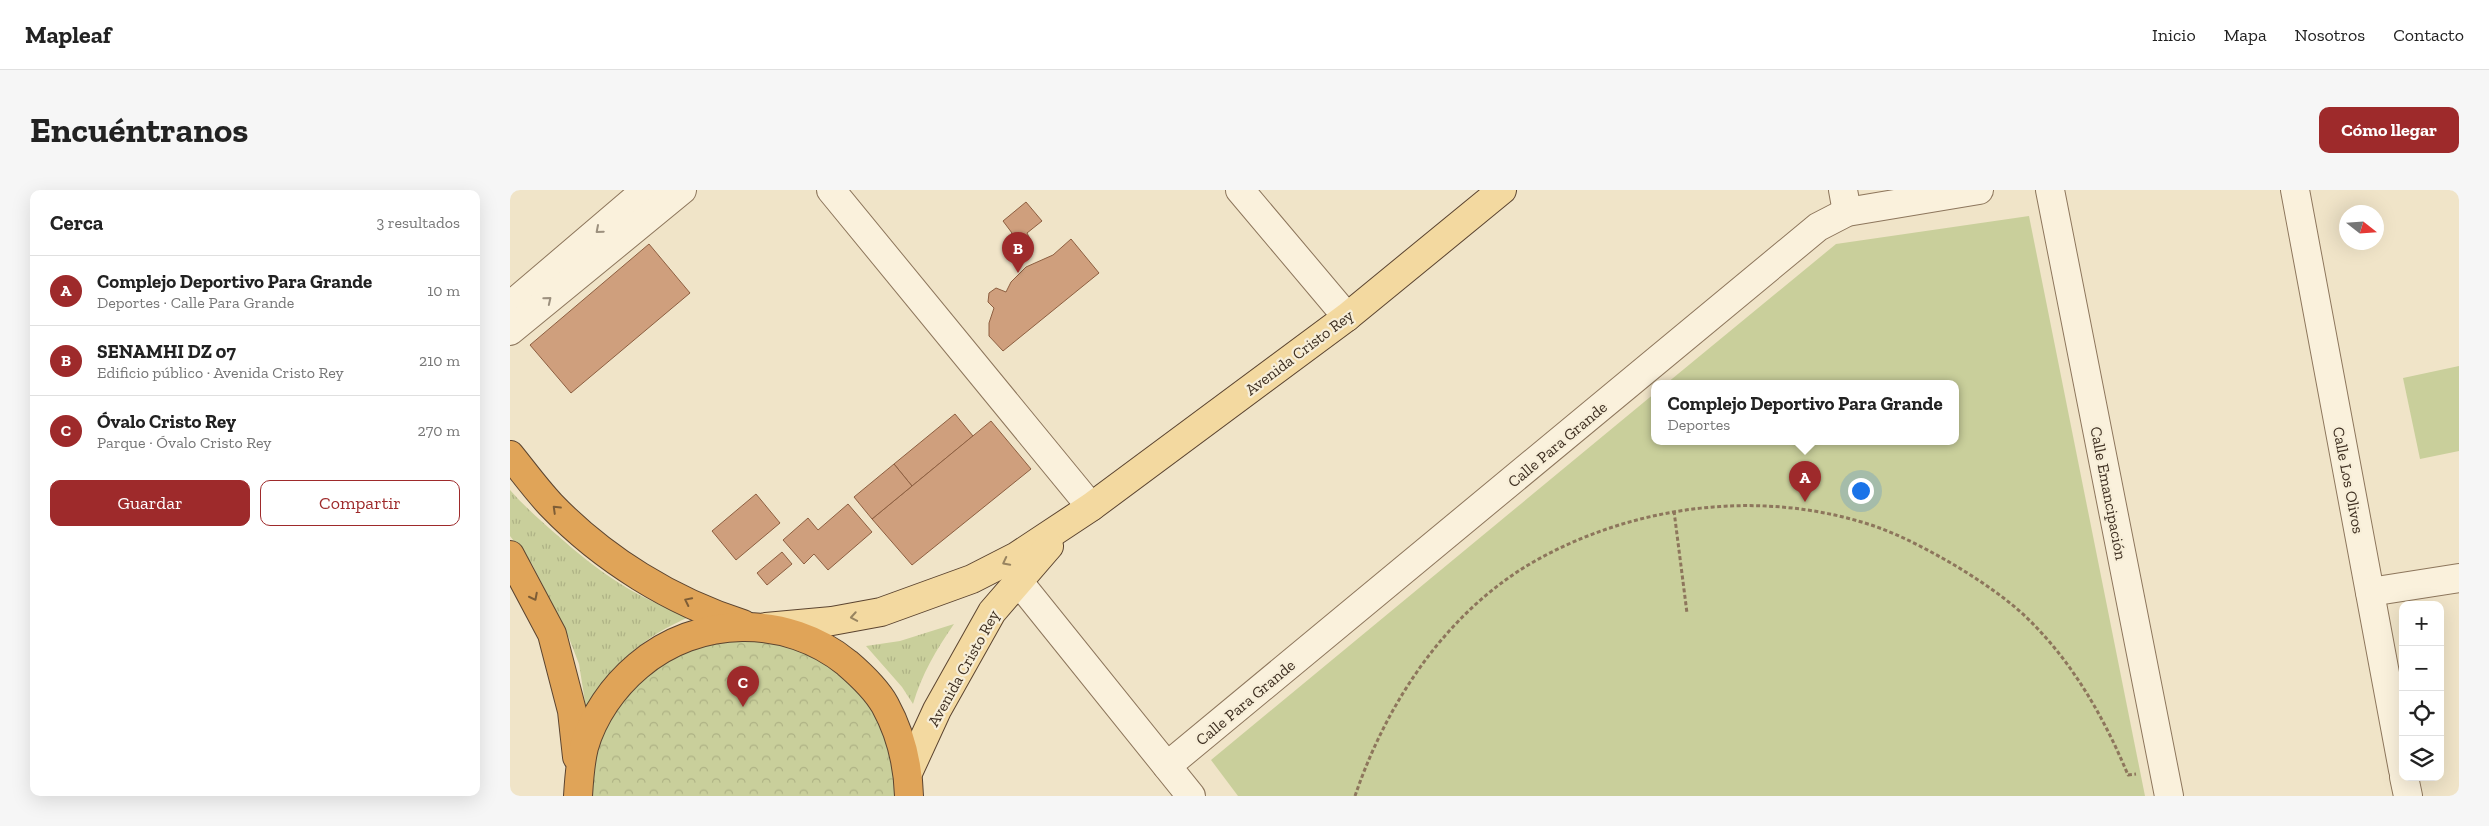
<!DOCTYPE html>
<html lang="es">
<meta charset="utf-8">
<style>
body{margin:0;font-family:"Zilla Slab",serif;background:#f6f6f6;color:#222}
.controls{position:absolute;right:15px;bottom:15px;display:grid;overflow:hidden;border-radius:10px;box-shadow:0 5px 20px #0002}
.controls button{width:45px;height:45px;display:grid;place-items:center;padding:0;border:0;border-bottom:1px solid #e0e0e0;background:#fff;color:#222;font:25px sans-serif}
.compass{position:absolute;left:1829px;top:15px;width:45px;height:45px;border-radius:50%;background:#fff;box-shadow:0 5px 20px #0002;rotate:107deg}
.you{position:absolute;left:1350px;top:300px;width:18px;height:18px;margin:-12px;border:4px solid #fff;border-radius:50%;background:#1a73e8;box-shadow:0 0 0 8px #1a73e833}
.badge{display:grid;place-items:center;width:32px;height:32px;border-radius:50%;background:#9e2a2b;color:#fff;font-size:16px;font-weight:700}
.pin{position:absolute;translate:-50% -41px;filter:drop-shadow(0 1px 2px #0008)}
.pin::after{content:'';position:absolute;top:26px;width:18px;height:15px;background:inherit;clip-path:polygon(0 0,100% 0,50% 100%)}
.popup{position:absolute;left:1141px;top:190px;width:308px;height:65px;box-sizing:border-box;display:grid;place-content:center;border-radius:10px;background:#fff;filter:drop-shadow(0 1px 4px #0005);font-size:16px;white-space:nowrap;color:#767676}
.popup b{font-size:19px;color:#222}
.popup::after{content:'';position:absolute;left:50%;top:100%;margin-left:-10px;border:10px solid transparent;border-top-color:#fff}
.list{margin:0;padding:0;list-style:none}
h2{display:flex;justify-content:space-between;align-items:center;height:65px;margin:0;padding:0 20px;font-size:21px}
h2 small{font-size:16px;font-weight:400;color:#767676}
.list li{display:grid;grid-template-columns:32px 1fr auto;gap:15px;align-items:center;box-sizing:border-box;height:70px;padding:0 20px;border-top:1px solid #e0e0e0}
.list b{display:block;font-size:19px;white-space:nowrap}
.list p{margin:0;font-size:16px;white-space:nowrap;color:#767676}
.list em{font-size:16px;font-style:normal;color:#767676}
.actions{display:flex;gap:10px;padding:15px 20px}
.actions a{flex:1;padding:11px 0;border:1px solid #9e2a2b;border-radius:10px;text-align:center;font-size:18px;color:#9e2a2b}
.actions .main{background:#9e2a2b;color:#fff}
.icon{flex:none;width:28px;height:28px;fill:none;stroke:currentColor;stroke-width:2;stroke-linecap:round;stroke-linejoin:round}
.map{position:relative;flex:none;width:1949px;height:606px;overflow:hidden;border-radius:10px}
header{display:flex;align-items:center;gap:30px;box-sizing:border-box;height:70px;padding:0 25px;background:#fff;border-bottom:1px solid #e0e0e0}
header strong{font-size:24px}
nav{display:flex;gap:28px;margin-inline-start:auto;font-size:18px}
.intro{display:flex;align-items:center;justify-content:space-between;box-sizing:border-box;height:120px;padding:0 30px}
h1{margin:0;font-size:35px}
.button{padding:12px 22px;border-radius:10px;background:#9e2a2b;color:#fff;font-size:18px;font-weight:700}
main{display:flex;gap:30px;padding:0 30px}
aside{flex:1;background:#fff;border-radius:10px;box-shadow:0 5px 20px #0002}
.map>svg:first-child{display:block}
.grass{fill:url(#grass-tufts)}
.park{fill:url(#park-crowns)}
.pitch{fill:#c9cf9b}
.building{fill:#cf9f7d;stroke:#8d5f41}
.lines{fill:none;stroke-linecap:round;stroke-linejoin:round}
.minor-casing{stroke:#8d765c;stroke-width:30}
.major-casing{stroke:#5b4430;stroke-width:30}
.highway-casing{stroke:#5b4430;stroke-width:30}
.path{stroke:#8d765c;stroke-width:3;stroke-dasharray:4 2.5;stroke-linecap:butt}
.minor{stroke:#faf1dc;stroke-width:28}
.major{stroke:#f3d9a0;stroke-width:28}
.highway{stroke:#e0a458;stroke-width:28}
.oneway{stroke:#9c907e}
.oneway2{stroke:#7e5d36}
.oneway3{stroke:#988460}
.labels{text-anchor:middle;stroke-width:4.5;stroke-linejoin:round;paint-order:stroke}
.street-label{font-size:16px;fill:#3d2e20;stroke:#f7eed8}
</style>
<header>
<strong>Mapleaf</strong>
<nav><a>Inicio</a><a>Mapa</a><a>Nosotros</a><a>Contacto</a></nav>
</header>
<div class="intro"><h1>Encuéntranos</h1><a class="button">Cómo llegar</a></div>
<main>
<aside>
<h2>Cerca<small>3 resultados</small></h2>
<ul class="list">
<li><span class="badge">A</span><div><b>Complejo Deportivo Para Grande</b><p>Deportes · Calle Para Grande</p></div><em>10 m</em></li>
<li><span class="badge">B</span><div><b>SENAMHI DZ 07</b><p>Edificio público · Avenida Cristo Rey</p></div><em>210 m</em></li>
<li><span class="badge">C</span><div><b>Óvalo Cristo Rey</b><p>Parque · Óvalo Cristo Rey</p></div><em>270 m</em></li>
</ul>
<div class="actions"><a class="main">Guardar</a><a>Compartir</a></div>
</aside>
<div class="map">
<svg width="1949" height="606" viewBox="0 0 1949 606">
<defs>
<pattern id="grass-tufts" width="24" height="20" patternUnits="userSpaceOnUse" patternTransform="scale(1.25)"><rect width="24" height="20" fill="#c9cf9b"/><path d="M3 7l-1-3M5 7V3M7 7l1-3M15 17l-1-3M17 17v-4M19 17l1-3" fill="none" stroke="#aeb285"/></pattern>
<pattern id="park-crowns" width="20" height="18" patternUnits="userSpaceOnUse" patternTransform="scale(1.25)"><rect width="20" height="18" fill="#c9cf9b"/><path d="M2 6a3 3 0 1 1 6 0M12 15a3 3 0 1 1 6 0" fill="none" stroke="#aeb285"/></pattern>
</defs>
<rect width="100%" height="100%" fill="#f0e4c8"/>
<!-- grass -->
<g class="grass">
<path d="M0 300C14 316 31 331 47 345 89 382 126 409 181 426 131 448 104 473 76 518L69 474 59 448 22 374 0 346Z"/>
<path d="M444 434C426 460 412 484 403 514L392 497 356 456 390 451Z"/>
</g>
<!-- park -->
<path class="park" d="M247 449C332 465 383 518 385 606H80L86 558 97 530 135 484 188 455Z"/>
<!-- pitch -->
<g class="pitch">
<polygon points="1519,26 1635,606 728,606 701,570 1145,203 1145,251 1445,251 1445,193 1157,193 1326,54"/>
<polygon points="1949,176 1949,261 1910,269 1893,188"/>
</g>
<!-- building -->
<g class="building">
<polygon points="516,12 532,31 517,43 520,49 518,57 515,60 507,61 500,57 499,48 502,43 493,31"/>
<polygon points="561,49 589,83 493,161 479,146 479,133 484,118 478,112 479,103 486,98 496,102 501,92 516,77 543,65"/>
<polygon points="139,54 180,103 61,203 20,155"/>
<polygon points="445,224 463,246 402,296 384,274"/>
<polygon points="481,231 521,279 402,375 362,329"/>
<polygon points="384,274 402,296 362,329 344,307"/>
<polygon points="246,304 270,333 226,370 202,341"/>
<polygon points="338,314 362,342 318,380 304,364 294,374 273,350 298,328 308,340"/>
<polygon points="272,362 282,374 257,395 247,383"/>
</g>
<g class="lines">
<defs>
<g id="minor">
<polyline points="321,0 581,317"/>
<polyline points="730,0 837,127"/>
<polyline points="1333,0 1337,22"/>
<polyline points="1540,0 1659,606"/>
<polyline points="1785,0 1893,580"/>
<polyline points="0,116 136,0"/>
<polyline points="0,141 172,0"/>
<polyline points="508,391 681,606"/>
<polyline points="1860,402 1949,388"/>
<polyline points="657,576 1308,37 1337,22 1469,0"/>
<polyline points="1894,587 1898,606"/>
</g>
<g id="major">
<polyline points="256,437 322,431 371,422 462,389 507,366 581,317 837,127 992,0"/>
<polyline points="398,583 427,520 482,422 539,356"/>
</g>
<g id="highway">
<path d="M0 265C13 281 26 299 41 315 93 369 162 412 233 434"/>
<polyline points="0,365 42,444 62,521 67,567"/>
<path d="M68 606C69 590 70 573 74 557 83 526 103 497 128 476 187 425 277 424 337 473 351 485 366 499 375 515 391 544 398 574 399 606"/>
</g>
</defs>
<!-- minor casing -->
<use href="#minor" class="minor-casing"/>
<!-- major casing -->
<use href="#major" class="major-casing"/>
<!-- highway casing -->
<use href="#highway" class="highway-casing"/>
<!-- path -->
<g class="path">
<polyline points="1164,321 1177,423"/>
<path d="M845 606C877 512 937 421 1025 371 1121 317 1241 300 1348 331 1381 340 1411 356 1441 373 1471 391 1503 412 1527 438 1567 480 1596 532 1618 585L1626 584"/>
</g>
<!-- minor -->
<use href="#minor" class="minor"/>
<!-- major -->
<use href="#major" class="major"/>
<!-- highway -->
<use href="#highway" class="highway"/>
</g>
<!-- one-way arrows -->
<defs><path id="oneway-chevron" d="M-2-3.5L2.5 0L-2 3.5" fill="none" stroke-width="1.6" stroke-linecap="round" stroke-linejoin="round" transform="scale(1.25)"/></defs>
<g class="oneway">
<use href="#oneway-chevron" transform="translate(89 40) rotate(139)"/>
<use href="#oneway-chevron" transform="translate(38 110) rotate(-39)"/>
</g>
<g class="oneway2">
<use href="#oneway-chevron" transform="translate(46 319) rotate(-136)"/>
<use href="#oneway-chevron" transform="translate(24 407) rotate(63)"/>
<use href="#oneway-chevron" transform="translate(178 411) rotate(-154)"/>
</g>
<g class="oneway3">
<use href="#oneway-chevron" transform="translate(496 372) rotate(153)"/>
<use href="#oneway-chevron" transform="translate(344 427) rotate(170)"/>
</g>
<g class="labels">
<!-- street labels -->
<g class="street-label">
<text transform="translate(789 162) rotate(-37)" y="6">Avenida Cristo Rey</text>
<text transform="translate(1047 254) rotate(-40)" y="6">Calle Para Grande</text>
<text transform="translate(1839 290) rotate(79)" y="6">Calle Los Olivos</text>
<text transform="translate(1599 303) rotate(79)" y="6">Calle Emancipación</text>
<text transform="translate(453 478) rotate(-61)" y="6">Avenida Cristo Rey</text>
<text transform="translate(735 512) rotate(-40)" y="6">Calle Para Grande</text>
</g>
</g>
</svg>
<div class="controls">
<button>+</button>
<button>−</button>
<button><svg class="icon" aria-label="locate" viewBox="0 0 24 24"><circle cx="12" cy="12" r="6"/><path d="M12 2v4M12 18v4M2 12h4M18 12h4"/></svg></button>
<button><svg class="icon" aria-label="layers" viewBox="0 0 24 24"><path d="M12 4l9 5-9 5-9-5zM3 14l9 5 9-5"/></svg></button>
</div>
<svg class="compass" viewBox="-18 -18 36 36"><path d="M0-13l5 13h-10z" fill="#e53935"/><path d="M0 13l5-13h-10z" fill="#767676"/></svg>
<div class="you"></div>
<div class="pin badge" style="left:1295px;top:312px">A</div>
<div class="popup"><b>Complejo Deportivo Para Grande</b>Deportes</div>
<div class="pin badge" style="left:508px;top:83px">B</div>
<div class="pin badge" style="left:233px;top:517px">C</div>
</div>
</main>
